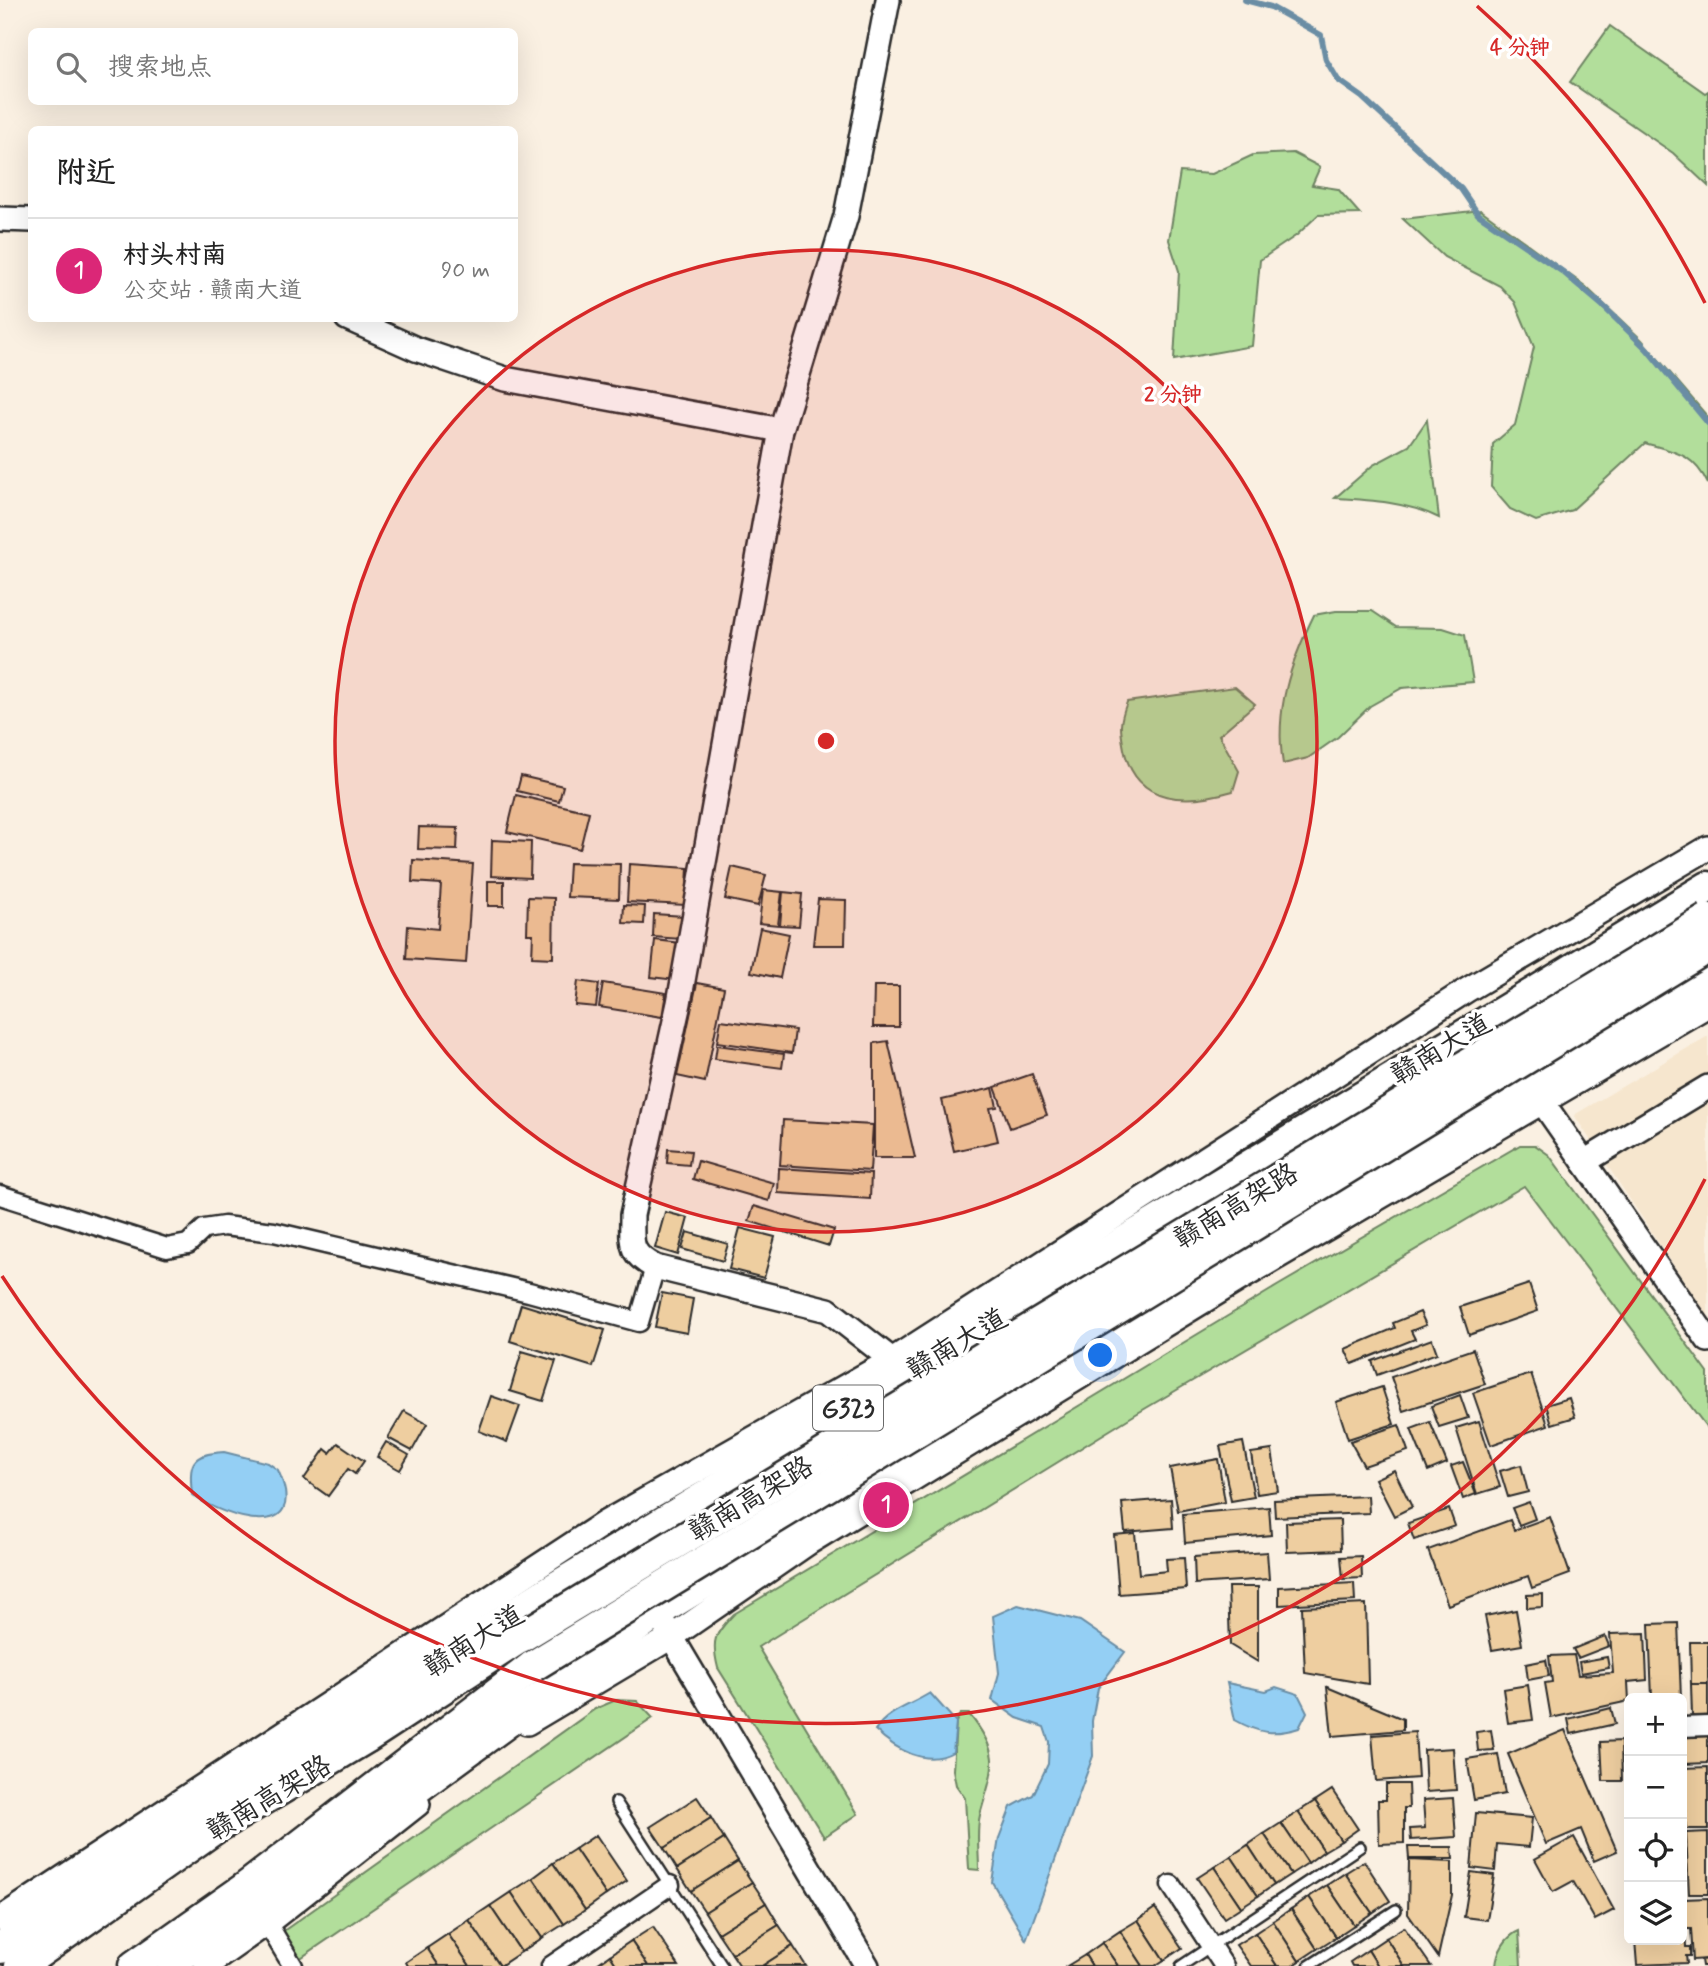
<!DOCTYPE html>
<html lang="zh">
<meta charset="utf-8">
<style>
body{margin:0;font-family:Mynerve,"LXGW WenKai TC",sans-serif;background:#f2f2f2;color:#222}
.controls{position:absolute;right:21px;bottom:21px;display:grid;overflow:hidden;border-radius:10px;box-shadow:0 7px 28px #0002}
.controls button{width:63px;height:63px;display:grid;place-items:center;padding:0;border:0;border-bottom:2px solid #e0e0e0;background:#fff;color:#222;font:35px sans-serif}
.you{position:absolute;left:1101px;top:1356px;width:24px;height:24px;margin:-18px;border:5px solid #fff;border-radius:50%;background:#1a73e8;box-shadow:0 0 0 10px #1a73e833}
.badge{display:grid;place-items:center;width:46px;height:46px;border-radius:50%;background:#db2777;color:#fff;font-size:23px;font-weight:700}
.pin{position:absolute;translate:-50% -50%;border:4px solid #fff;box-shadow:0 2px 7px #0006}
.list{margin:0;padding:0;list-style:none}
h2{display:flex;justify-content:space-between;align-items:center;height:91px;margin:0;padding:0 28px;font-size:30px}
h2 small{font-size:23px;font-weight:400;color:#767676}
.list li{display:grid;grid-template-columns:46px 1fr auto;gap:21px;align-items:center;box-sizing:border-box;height:105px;padding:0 28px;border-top:2px solid #e0e0e0}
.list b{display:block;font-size:26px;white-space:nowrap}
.list p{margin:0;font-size:23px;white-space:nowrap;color:#767676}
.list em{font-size:23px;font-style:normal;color:#767676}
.icon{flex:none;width:38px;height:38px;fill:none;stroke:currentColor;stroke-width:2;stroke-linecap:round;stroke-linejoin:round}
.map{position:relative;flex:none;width:1708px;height:1966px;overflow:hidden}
.search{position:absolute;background:#fff;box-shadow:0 7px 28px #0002;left:28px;top:28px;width:490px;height:77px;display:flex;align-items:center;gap:18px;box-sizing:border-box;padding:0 24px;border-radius:10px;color:#767676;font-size:26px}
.panel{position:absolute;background:#fff;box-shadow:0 7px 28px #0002;left:28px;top:126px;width:490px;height:196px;border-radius:10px}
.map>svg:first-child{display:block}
.built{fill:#f6e6ce}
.green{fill:#b2de9b;stroke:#6e8463;stroke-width:2}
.water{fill:#94cff4;stroke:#6a8da4;stroke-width:2}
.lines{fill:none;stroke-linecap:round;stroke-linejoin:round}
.stream{stroke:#6a8da4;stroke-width:6}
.building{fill:#eecea0;stroke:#2b2b2b;stroke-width:2}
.service-casing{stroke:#2b2b2b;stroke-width:14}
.minor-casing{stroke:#2b2b2b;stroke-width:23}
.tertiary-casing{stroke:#2b2b2b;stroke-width:28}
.primary-casing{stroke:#2b2b2b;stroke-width:35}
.trunk-casing{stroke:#2b2b2b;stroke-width:35}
.service{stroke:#fff;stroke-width:9}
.minor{stroke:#fff;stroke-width:18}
.tertiary{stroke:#fff;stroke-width:23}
.primary{stroke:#fff;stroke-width:30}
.trunk{stroke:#fff;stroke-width:30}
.trunk-bridge-casing{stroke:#2b2b2b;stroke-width:35;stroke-linecap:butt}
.trunk-bridge{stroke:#fff;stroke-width:30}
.ring{fill:none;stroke:#d62828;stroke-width:3.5}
.labels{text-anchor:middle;stroke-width:7;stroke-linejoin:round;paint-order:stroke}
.shield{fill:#fff;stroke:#6b6b6b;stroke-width:2}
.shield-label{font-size:26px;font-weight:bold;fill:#2b2b2b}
.street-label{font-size:28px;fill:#2b2b2b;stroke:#fff}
.centre{fill:#d62828;stroke:#fff;stroke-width:3.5}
.ring-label{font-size:21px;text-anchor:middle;font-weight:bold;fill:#d62828;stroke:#fff;stroke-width:7;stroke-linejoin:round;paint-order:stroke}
</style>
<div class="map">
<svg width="1708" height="1966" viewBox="0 0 1708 1966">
<rect width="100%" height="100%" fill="#faf0e2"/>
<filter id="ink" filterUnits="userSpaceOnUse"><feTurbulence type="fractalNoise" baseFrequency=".0143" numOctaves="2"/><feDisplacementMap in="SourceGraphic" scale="14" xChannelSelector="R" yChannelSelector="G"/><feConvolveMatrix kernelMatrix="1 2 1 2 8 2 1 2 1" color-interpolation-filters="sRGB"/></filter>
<g filter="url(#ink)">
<!-- built -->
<polygon class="built" points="1708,1036 1708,1317 1574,1115"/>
<!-- green -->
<g class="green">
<polygon points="1610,26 1705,93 1708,91 1708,186 1673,153 1570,82"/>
<polygon points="1293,153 1320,167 1312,185 1338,189 1360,214 1318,215 1297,235 1260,260 1252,346 1174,360 1179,271 1169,240 1180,172 1212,174 1253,155"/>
<path d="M1481 210 1585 286 1642 340 1708 417V484C1693 453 1675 452 1645 443L1572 510 1536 521 1510 509 1491 487 1493 444 1515 425 1534 347 1515 302 1500 286 1444 257 1403 219Z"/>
<path d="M1427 420 1439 518C1407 502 1370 500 1335 498L1373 465 1409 446Z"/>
<path d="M1336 611H1372L1396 627 1443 628 1465 635 1473 682 1402 688 1370 706 1338 737 1308 758 1283 764C1274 710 1291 662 1314 615Z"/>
<path d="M1235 687 1255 704 1219 735 1239 771 1233 791C1188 804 1136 806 1124 749 1120 728 1119 723 1127 702Z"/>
<path d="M1520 1145H1535L1549 1155 1708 1373V1429L1524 1186 1136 1414 758 1647 858 1814 824 1837 718 1668C711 1640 714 1635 734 1614L1279 1285Z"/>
<polygon points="616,1700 637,1701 653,1718 299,1959 282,1932 595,1709"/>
<path d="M960 1714H969C1003 1756 993 1768 980 1815 976 1831 979 1853 979 1870L969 1869 965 1798 956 1785 953 1770 956 1722Z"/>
<path d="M1519 1931 1521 1966H1496C1497 1952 1506 1936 1519 1931Z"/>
</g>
<!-- water -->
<g class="water">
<path d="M224 1452 268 1463 278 1470C312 1545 224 1518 192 1495 189 1463 190 1454 224 1452Z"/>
<polygon points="1018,1605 1080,1621 1125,1652 1098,1688 1092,1721 1093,1756 1026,1940 992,1882 999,1838 1011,1807 1033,1795 1048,1764 1049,1742 1044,1727 1017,1718 992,1700 999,1673 993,1616"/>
<path d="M1227 1683 1266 1691 1276 1687 1298 1694 1307 1712 1299 1728C1273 1736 1258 1733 1235 1720Z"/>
<path d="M930 1693 956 1722 953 1752C926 1767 896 1750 875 1730 888 1711 909 1706 930 1693Z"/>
</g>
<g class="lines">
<!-- stream -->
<polyline class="stream" points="1245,0 1271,7 1321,35 1326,60 1338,80 1362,97 1461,189 1478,214 1563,272 1603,306 1647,349 1708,423"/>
</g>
<!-- building -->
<g class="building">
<polygon points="521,776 563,786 559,801 517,791"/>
<polygon points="516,795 589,812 580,849 507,832"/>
<polygon points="419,827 458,828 457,850 418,849"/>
<polygon points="492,840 531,842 530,878 491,876"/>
<polygon points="413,860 473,864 466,963 406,959 408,926 438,929 441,884 412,882"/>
<polygon points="569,863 620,864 619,899 567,897"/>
<polygon points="629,864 688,868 686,905 627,902"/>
<polygon points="732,867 766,875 758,906 725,899"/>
<rect x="488" y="881" width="16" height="25"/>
<polygon points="763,890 782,892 778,925 759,923"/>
<polygon points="783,892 802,894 799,926 780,925"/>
<polygon points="528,897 554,898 553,958 532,957 533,934 527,934"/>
<polygon points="818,899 846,900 845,945 813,945"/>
<polygon points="624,905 645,906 644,924 623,923"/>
<polygon points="654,914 684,916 682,939 653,937"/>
<polygon points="760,928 789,934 780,978 751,972"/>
<polygon points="655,940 680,943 676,980 651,977"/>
<polygon points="578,981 599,984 596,1007 575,1005"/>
<polygon points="603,983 666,993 662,1017 599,1007"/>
<polygon points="697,983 724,988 705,1082 677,1076"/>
<polygon points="874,986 899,986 899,1027 873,1027"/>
<polygon points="721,1020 795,1030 792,1053 717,1042"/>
<polygon points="888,1041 915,1158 874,1158 874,1043"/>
<polygon points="717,1045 784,1054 782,1068 715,1059"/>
<polygon points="1032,1074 1047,1115 1010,1128 995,1087"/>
<polygon points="993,1088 997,1107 990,1108 998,1141 954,1151 942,1100"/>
<polygon points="783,1120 873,1125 870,1171 780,1165"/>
<polygon points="668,1149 691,1151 689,1165 667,1163"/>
<polygon points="698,1161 774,1183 769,1201 693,1179"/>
<polygon points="779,1168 871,1174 870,1199 778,1193"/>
<polygon points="754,1206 834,1230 829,1246 749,1221"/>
<polygon points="665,1212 688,1218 678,1255 655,1248"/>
<polygon points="740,1228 775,1237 764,1278 729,1269"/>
<polygon points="687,1232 728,1244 723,1261 682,1249"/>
<polygon points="1529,1284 1538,1311 1469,1335 1460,1307"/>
<polygon points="662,1293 693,1299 687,1333 655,1327"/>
<polygon points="521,1304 605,1330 593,1367 510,1341"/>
<polygon points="1420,1312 1426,1325 1411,1331 1415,1339 1352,1364 1345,1349 1395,1328 1393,1323"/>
<polygon points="1432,1339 1437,1353 1377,1375 1372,1361"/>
<polygon points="1473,1349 1485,1384 1403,1411 1391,1377"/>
<polygon points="522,1351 556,1361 543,1401 510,1391"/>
<polygon points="1531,1374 1548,1425 1491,1445 1473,1393"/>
<polygon points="1382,1387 1394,1424 1348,1439 1336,1402"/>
<polygon points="1460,1395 1468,1418 1439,1427 1431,1406"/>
<polygon points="491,1396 520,1406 507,1442 479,1431"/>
<polygon points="1569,1398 1575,1417 1552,1424 1546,1405"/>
<polygon points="404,1411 427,1424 412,1451 388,1438"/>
<polygon points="1479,1421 1500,1487 1477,1494 1456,1428"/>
<polygon points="1430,1422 1447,1463 1428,1471 1411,1429"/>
<polygon points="1399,1425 1408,1451 1364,1466 1350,1441"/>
<polygon points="386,1442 409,1455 400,1470 377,1457"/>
<polygon points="1243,1442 1254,1497 1231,1501 1220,1446"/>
<polygon points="338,1443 364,1461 355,1474 348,1469 328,1496 304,1479 325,1449 330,1453"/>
<polygon points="1272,1450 1278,1491 1257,1494 1251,1453"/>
<polygon points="1218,1459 1225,1502 1178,1511 1170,1468"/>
<polygon points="1463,1462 1476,1494 1463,1499 1451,1466"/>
<polygon points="1521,1465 1528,1492 1508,1497 1500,1471"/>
<polygon points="1394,1470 1412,1507 1394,1516 1375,1479"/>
<polygon points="1368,1496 1369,1513 1275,1517 1274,1500"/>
<polygon points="1171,1499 1173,1528 1125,1532 1122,1503"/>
<polygon points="1529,1502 1535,1519 1519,1525 1512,1508"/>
<polygon points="1269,1507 1271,1535 1185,1543 1183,1514"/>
<polygon points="1449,1509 1455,1526 1414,1540 1408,1523"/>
<polygon points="1550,1517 1570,1574 1532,1588 1528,1576 1448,1605 1428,1550 1510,1520 1514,1530"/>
<polygon points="1340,1520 1341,1550 1287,1552 1286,1522"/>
<polygon points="1135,1533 1139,1574 1167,1571 1166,1559 1184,1558 1186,1589 1119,1594 1114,1535"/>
<polygon points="1267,1552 1269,1579 1195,1584 1194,1557"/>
<polygon points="1361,1556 1362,1578 1343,1579 1341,1557"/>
<polygon points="1354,1583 1355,1601 1279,1605 1279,1587"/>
<polygon points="1228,1587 1258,1587 1258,1662 1230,1645"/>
<polygon points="1543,1594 1543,1607 1527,1608 1527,1595"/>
<polygon points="1366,1604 1368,1684 1305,1673 1302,1607"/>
<polygon points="1516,1610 1522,1645 1492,1650 1485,1616"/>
<polygon points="1678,1623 1681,1698 1652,1698 1649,1624"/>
<polygon points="1645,1633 1647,1680 1628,1682 1629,1701 1551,1718 1545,1683 1552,1682 1549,1656 1574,1655 1578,1675 1613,1673 1610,1634"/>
<polygon points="1605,1636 1609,1646 1578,1658 1573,1649"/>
<polygon points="1690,1642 1708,1642 1708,1684 1691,1684"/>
<polygon points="1607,1657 1609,1668 1581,1673 1579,1662"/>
<polygon points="1546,1660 1549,1676 1528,1680 1526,1664"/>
<polygon points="1691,1684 1708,1684 1708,1716 1692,1716"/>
<polygon points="1528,1685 1533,1720 1508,1723 1503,1689"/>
<polygon points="1327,1687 1403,1719 1403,1730 1332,1736"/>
<polygon points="1611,1708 1615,1724 1571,1734 1568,1719"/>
<polygon points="1491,1730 1494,1750 1478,1751 1476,1732"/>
<polygon points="1565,1730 1617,1851 1594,1861 1581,1829 1546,1844 1508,1754"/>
<polygon points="1415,1732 1418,1778 1376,1781 1372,1735"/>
<polygon points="1708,1732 1708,1763 1683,1764 1682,1733"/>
<polygon points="1626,1735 1629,1735 1629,1810"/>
<polygon points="1621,1741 1622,1781 1603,1781 1601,1742"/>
<polygon points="1453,1748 1456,1790 1426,1792 1424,1750"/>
<polygon points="1498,1754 1505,1794 1474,1800 1467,1759"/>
<polygon points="1708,1767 1708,1829 1686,1829 1683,1768"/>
<polygon points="1386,1784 1408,1784 1409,1808 1404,1808 1404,1843 1379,1844 1378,1800 1386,1800"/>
<polygon points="1332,1790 1358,1829 1341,1841 1315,1801"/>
<polygon points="697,1797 711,1818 664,1848 650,1827"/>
<polygon points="1453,1798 1456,1837 1411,1840 1410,1829 1425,1828 1423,1800"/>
<polygon points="1315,1801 1341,1841 1324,1851 1298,1812"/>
<polygon points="1298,1812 1324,1851 1308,1863 1281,1823"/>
<polygon points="1476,1813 1532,1818 1529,1847 1497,1844 1495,1871 1471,1868"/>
<polygon points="711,1818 724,1839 677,1869 664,1848"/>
<polygon points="1281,1823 1308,1863 1291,1874 1264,1834"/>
<polygon points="1708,1832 1708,1894 1689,1894 1686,1833"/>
<polygon points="1264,1834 1291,1874 1274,1885 1248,1845"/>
<polygon points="596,1835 627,1881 606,1895 575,1849"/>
<polygon points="1574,1837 1614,1910 1595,1920 1573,1881 1553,1892 1535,1859"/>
<polygon points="724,1839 738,1861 691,1891 677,1869"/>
<polygon points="1248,1845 1274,1885 1258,1896 1231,1856"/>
<polygon points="1408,1847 1452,1847 1453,1859 1409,1859"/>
<polygon points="575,1849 606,1895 585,1910 553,1863"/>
<polygon points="1231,1856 1258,1896 1241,1907 1214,1867"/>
<polygon points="1682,1858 1686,1947 1690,1947 1690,1956 1686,1956 1687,1963 1637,1965 1635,1940 1682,1940"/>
<polygon points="1409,1860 1452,1862 1452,1895 1438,1957 1408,1914"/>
<polygon points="738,1861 752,1882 705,1912 691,1891"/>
<polygon points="1364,1861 1390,1901 1372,1913 1345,1873"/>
<polygon points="553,1863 585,1910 564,1924 533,1878"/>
<polygon points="1214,1867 1241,1907 1224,1918 1197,1878"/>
<polygon points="1471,1872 1494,1875 1487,1920 1464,1917"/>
<polygon points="1345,1873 1372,1913 1354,1925 1327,1885"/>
<polygon points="533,1878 564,1924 542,1938 511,1892"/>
<polygon points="752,1882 766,1903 718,1933 705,1912"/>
<polygon points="1327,1885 1354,1925 1336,1937 1309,1897"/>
<polygon points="511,1892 542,1938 521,1952 490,1906"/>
<polygon points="1309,1897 1336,1937 1317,1949 1291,1909"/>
<polygon points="1708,1898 1708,1959 1693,1960 1691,1929 1685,1929 1684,1899"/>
<polygon points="766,1903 779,1925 732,1954 718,1933"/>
<polygon points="490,1906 521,1952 500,1966 469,1920"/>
<polygon points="1155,1908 1182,1948 1164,1960 1138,1920"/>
<polygon points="1291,1909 1317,1949 1299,1961 1273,1921"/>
<polygon points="469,1920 500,1966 470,1966 448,1934"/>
<polygon points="1138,1920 1164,1960 1155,1966 1143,1966 1120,1931"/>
<polygon points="1273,1921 1299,1961 1292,1966 1277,1966 1255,1933"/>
<polygon points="779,1925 793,1946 762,1966 740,1966 732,1954"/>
<polygon points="653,1927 679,1966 648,1966 631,1941"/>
<polygon points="1404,1927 1431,1966 1404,1966 1386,1938"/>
<polygon points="1120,1931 1143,1966 1118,1966 1102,1943"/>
<polygon points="1255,1933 1277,1966 1251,1966 1236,1945"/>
<polygon points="448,1934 470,1966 439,1966 427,1948"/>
<polygon points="1386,1938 1404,1966 1378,1966 1368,1950"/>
<polygon points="631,1941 648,1966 617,1966 610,1955"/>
<polygon points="1102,1943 1118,1966 1092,1966 1085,1955"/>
<polygon points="793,1946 806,1966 762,1966"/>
<polygon points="427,1948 439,1966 408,1966 406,1962"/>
<polygon points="1368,1950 1378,1966 1352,1966 1350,1962"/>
<polygon points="610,1955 617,1966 594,1966"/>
<polygon points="1085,1955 1092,1966 1067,1966"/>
<polygon points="1708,1959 1708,1966 1702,1966 1701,1960"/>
</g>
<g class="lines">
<defs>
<g id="service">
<polyline points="616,1802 722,1966"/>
<polyline points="1181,1966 1360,1847"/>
<polyline points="1309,1966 1396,1910"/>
</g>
<g id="minor">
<polyline points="0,1195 167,1248 188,1244 204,1229 224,1226 274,1232 529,1292 639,1322 655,1267"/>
<polyline points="1682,1727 1708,1726"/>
<polyline points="1171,1885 1224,1966"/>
<polyline points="267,1923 293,1966"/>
<polyline points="551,1966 670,1885"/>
</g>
<g id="tertiary">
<path d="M888 0 846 216 781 430 679 1003 632 1215C632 1243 628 1253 655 1267L828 1310 892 1360"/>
<polyline points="0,219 32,220"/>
<polyline points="347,318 416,349 505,379 781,430"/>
<polyline points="1543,1103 1708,1340"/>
<polyline points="1584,1162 1708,1087"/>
<polyline points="665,1626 867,1966"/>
<polyline points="527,1723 673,1636 808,1543 1238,1280 1708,1005"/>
<polyline points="0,1919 603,1524 892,1360 1467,990 1708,848"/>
<polyline points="206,1966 267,1923 418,1804"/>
</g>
<g id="primary">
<polyline points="0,1948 158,1840 543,1595 1708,887"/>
<polyline points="199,1948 656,1613 1045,1373 1708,976"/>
</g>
<g id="trunk">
<polyline points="291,1765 345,1721"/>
<polyline points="171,1961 221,1933"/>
<polyline points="20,1966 214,1829 366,1738 521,1637"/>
<polyline points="134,1966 245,1888 533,1666"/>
</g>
</defs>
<!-- service casing -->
<use href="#service" class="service-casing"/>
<!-- minor casing -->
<use href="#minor" class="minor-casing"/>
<!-- tertiary casing -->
<use href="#tertiary" class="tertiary-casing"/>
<!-- primary casing -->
<use href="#primary" class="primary-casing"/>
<!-- trunk casing -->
<use href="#trunk" class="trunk-casing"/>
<!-- service -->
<use href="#service" class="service"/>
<!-- minor -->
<use href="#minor" class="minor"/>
<!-- tertiary -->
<use href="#tertiary" class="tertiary"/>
<!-- primary -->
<use href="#primary" class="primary"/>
<!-- trunk -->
<use href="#trunk" class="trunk"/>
<defs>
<g id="trunk-bridge">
<polyline points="521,1637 1708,919"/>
<polyline points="533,1666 1708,947"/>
</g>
</defs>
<!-- trunk-bridge casing -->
<use href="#trunk-bridge" class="trunk-bridge-casing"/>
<!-- trunk-bridge -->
<use href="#trunk-bridge" class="trunk-bridge"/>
</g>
</g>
<!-- distance rings -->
<circle cx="826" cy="741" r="491" fill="#d62828" fill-opacity=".12"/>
<g class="ring">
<circle cx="826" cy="741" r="491"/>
<path d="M1705 1179A982 982 0 0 1 2 1276M1477 6A982 982 0 0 1 1705 303"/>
</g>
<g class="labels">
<!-- shield labels -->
<rect class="shield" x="813" y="1385.5" width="70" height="45" rx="5"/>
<g class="shield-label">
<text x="848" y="1417">G323</text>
</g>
<!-- street labels -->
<g class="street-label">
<text transform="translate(1440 1048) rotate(-31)" y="10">赣南大道</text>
<text transform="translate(1235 1205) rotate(-31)" y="10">赣南高架路</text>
<text transform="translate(956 1343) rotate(-31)" y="10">赣南大道</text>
<text transform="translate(750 1498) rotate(-31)" y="10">赣南高架路</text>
<text transform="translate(473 1640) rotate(-32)" y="10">赣南大道</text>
<text transform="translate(268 1797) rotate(-31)" y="10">赣南高架路</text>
</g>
</g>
<circle cx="826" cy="741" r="10" class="centre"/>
<g class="ring-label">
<text x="1520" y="54">4 分钟</text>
<text x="1173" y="401">2 分钟</text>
</g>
</svg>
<div class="controls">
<button>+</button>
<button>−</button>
<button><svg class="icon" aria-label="locate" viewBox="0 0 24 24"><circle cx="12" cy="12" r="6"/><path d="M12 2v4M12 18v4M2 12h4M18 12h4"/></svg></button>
<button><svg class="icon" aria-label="layers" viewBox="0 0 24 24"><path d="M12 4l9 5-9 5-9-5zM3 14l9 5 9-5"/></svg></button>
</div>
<div class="you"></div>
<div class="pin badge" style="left:886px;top:1505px">1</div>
<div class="search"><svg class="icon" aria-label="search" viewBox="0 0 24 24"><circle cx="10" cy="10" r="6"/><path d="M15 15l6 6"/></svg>搜索地点</div>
<section class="panel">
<h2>附近<small></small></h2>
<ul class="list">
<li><span class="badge">1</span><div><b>村头村南</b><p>公交站 · 赣南大道</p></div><em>90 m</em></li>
</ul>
</section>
</div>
